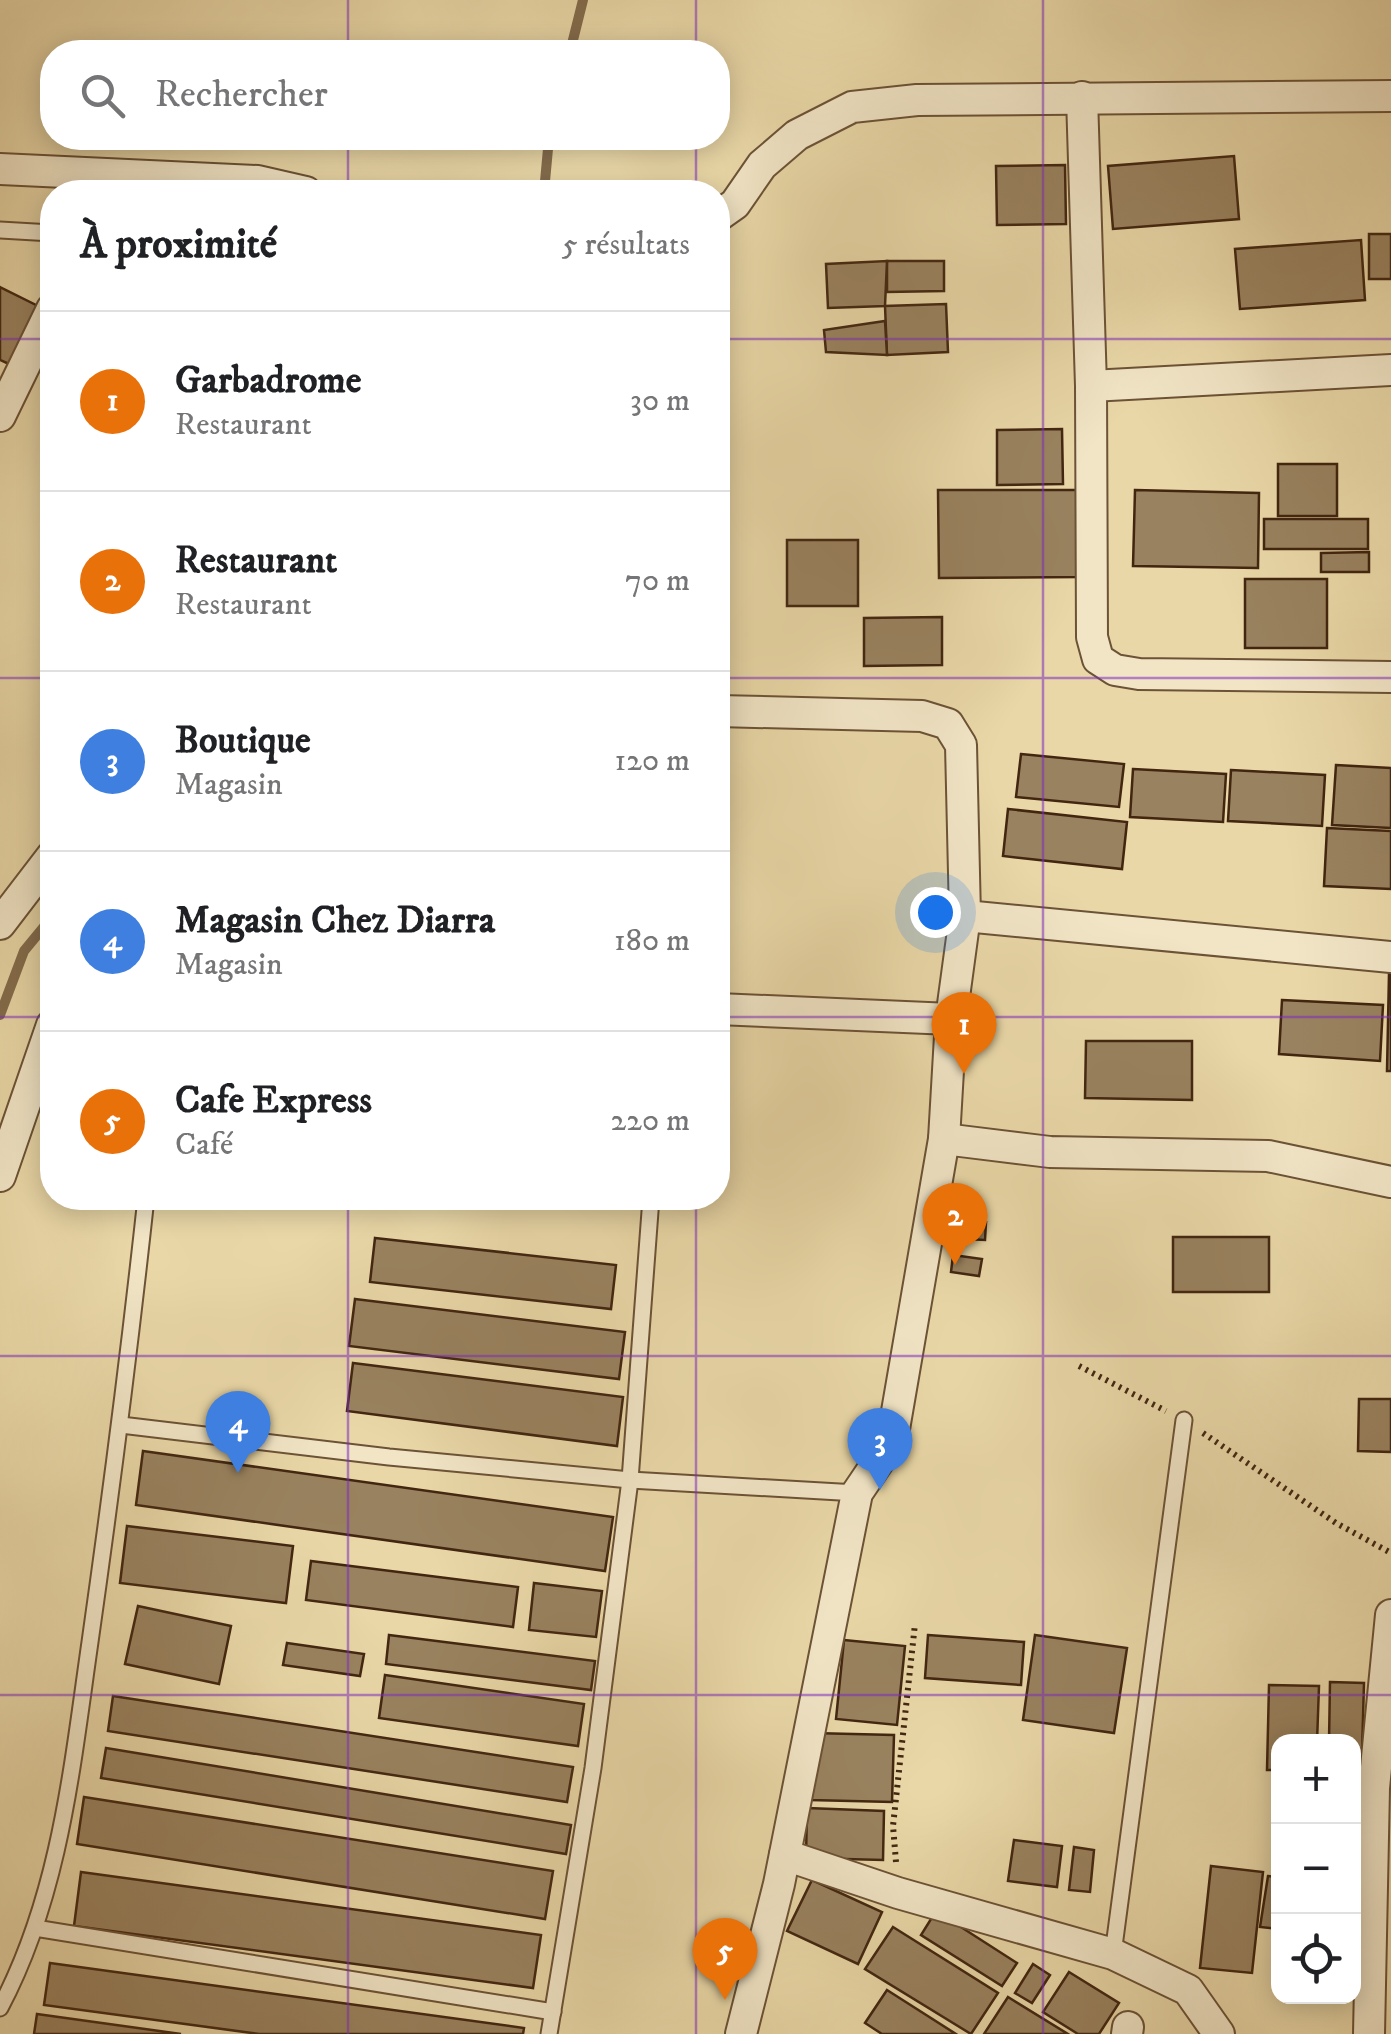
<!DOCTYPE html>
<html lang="fr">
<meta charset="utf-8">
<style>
body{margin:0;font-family:"IM FELL DW Pica",serif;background:#f6f6f6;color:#202124}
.controls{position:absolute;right:30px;bottom:30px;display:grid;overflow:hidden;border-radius:20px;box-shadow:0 5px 25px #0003}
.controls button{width:90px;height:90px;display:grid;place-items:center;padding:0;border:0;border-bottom:2px solid #e0e0e0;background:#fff;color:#202124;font:50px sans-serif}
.you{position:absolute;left:935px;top:912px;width:35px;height:35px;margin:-25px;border:8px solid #fff;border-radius:50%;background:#1a73e8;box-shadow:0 0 0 15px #1a73e833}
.badge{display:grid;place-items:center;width:65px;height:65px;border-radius:50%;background:#8f2418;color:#fff;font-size:32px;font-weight:700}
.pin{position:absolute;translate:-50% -82px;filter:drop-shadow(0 2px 5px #0008)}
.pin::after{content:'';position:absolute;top:52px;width:35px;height:30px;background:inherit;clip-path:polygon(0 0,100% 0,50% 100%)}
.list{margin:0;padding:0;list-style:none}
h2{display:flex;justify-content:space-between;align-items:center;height:130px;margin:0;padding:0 40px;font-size:42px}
h2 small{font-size:32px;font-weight:400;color:#757577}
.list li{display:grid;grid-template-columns:65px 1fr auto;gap:30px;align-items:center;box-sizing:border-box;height:180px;padding:0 40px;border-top:2px solid #e0e0e0}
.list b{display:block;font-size:38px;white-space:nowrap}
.list p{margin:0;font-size:32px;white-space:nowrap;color:#757577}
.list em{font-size:32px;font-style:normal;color:#757577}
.icon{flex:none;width:55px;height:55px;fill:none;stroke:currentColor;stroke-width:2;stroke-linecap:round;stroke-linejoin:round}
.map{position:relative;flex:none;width:1391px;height:2034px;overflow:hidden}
.search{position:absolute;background:#fff;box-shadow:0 5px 25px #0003;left:40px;top:40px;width:690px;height:110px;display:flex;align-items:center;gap:25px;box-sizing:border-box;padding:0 35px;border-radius:40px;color:#757577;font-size:38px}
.panel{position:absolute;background:#fff;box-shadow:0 5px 25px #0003;left:40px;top:180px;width:690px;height:1030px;border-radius:40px}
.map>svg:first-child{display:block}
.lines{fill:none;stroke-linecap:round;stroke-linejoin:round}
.stream{stroke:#846c4c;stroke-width:10}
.building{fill:#99825f;stroke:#422610;stroke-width:2.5}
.service-casing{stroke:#6c5236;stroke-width:19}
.minor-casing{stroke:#6c5236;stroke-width:34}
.path{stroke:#422610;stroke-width:6;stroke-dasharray:2.5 5;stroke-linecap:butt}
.service{stroke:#f1e5c6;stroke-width:15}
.minor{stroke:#f1e5c6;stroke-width:30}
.grid{fill:none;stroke:#7b2cbf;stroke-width:2.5;stroke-opacity:0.55}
</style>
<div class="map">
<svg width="1391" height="2034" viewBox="0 0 1391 2034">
<rect width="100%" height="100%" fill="#e9d7a7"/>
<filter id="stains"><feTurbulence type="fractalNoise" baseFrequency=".002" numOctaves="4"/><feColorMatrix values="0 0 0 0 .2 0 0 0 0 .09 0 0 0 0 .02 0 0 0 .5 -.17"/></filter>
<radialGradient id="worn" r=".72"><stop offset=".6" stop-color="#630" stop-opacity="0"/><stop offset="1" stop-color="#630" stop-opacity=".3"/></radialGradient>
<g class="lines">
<!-- stream -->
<g class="stream">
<polyline points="570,52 583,0"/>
<polyline points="544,192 549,138"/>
<polyline points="0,1015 24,951 52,917"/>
</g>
</g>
<!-- building -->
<g class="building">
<polygon points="1234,156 1239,219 1113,229 1108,166"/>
<polygon points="1065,165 1066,224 997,225 996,166"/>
<rect x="1369" y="234" width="22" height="45"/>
<polygon points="1361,240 1365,300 1240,309 1235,249"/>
<polygon points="887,261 944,261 944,291 887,292"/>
<polygon points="887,261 885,306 828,308 826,264"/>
<polygon points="0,287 38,306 9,364 0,360"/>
<polygon points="946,304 948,352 887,355 885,306"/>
<polygon points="885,321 887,355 826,352 824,330"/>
<polygon points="1062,429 1063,484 997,485 997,430"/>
<rect x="1278" y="464" width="59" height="52"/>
<polygon points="938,490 1080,490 1081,577 939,578"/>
<polygon points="1135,490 1259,493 1258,568 1133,566"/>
<rect x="1264" y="519" width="104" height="30"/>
<rect x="787" y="540" width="71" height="66"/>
<polygon points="1369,552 1369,572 1321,572 1321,553"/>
<rect x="1245" y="579" width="82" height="69"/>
<polygon points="942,617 942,665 864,666 864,618"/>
<polygon points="1021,754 1124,764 1119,807 1016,797"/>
<polygon points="1336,765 1391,768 1391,828 1332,825"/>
<polygon points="1133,769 1226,774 1223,822 1130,817"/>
<polygon points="1231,770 1325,775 1322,826 1228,821"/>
<polygon points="1008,809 1127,822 1122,869 1003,856"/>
<polygon points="1327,828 1391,831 1391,889 1324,886"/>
<polygon points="1389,974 1391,974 1391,1071 1387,1071"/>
<polygon points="1282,1000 1383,1005 1380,1061 1279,1054"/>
<polygon points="1086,1041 1192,1041 1192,1100 1085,1098"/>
<polygon points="968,1220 986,1222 985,1240 966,1239"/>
<rect x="1173" y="1237" width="96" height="55"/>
<polygon points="375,1238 616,1265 611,1309 370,1282"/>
<polygon points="953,1255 982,1259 979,1276 951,1272"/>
<polygon points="355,1299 625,1332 619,1379 349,1346"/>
<polygon points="353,1363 623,1397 617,1446 347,1411"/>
<polygon points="1359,1399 1391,1399 1391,1452 1358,1451"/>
<polygon points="143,1451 613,1517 605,1571 136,1505"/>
<polygon points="127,1526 293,1546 286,1603 120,1583"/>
<polygon points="311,1561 518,1587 513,1627 306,1600"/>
<polygon points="534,1583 602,1591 596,1637 529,1630"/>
<polygon points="138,1606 231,1626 219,1684 125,1664"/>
<polygon points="389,1635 595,1661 591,1690 386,1664"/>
<polygon points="928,1635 1024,1642 1021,1685 925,1678"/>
<polygon points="1035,1635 1127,1648 1114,1733 1023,1720"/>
<polygon points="844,1640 905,1646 897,1725 836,1719"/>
<polygon points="287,1643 364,1654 360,1676 283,1665"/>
<polygon points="385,1675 584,1704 578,1746 379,1718"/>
<polygon points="1330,1682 1364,1683 1361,1788 1354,1788 1354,1742 1329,1742"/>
<polygon points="1269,1685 1319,1686 1317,1742 1278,1742 1278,1770 1267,1770"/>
<polygon points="113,1696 573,1767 567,1802 108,1731"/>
<polygon points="812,1733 894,1735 892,1802 810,1800"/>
<polygon points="106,1748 571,1825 566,1854 101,1778"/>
<polygon points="84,1797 553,1871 545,1919 77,1844"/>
<polygon points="807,1808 884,1811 883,1860 806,1858"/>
<polygon points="1014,1840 1062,1846 1057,1887 1008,1881"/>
<polygon points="1074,1847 1094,1850 1090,1892 1069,1890"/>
<polygon points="1211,1866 1263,1872 1252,1973 1200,1968"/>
<polygon points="81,1872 541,1935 533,1988 74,1926"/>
<polygon points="1268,1876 1278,1877 1278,1929 1260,1927"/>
<polygon points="812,1880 882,1912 858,1964 787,1931"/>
<polygon points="936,1911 1017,1963 1002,1986 921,1935"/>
<polygon points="893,1927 998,1993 971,2034 865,1969"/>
<polygon points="50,1963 524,2028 523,2034 259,2034 44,2005"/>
<polygon points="1033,1964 1050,1975 1032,2003 1015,1993"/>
<polygon points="1069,1972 1119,2003 1099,2034 1078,2034 1043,2012"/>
<polygon points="887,1990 956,2034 882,2034 865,2023"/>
<polygon points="1008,1997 1068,2034 984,2034"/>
<polygon points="37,2014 181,2034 34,2034"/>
</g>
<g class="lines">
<defs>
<g id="service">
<polyline points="0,230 52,233"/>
<polyline points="121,1425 389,1457 630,1480 857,1493"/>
<polyline points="35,1928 553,2012"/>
<polyline points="1113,1954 1184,1420"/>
<path d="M0 2008C60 1895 72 1767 90 1642 111 1494 130 1346 146 1198"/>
<polyline points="549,2034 593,1768 630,1480 651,1198"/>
</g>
<g id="minor">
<polyline points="1082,97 1091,386 1092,637 1098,659 1115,670 1139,674 1391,677"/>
<polyline points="0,169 258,181 306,192"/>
<polyline points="718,216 735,204 762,165 797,135 852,107 917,100 1391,96"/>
<polyline points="1091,386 1391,370"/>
<polyline points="0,416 52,309"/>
<polyline points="718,711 922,716 948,724 961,745 965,916 951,1019 944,1139 894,1429 880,1459 857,1493 779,1884 741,2034"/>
<polyline points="965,916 1391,957"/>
<polyline points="0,924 52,856"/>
<polyline points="718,1009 951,1019"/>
<polyline points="944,1139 1050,1152 1268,1156 1391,1182"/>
<polyline points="0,1176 52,1025"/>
<polyline points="785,1855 898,1893 1113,1954 1188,1990 1219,2034"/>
<polyline points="1127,2034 1128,2027"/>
<polyline points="1369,2034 1374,1788 1391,1615"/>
</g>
</defs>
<!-- service casing -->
<use href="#service" class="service-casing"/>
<!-- minor casing -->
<use href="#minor" class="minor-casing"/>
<!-- path -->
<g class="path">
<polyline points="1079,1366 1166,1411"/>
<polyline points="1203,1433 1336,1523 1391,1553"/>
<polyline points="896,1862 893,1826 915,1624"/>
</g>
<!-- service -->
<use href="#service" class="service"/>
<!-- minor -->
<use href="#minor" class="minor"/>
</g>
<!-- grid -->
<path class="grid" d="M348 0V52M696 0V52M1043 0V2034M348 138V192M696 138V192M0 339H52M718 339H1391M0 678H52M718 678H1391M0 1017H52M718 1017H1391M348 1198V2034M696 1198V2034M0 1356H1391M0 1695H1391"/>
<rect width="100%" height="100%" filter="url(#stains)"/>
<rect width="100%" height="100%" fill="url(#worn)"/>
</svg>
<div class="controls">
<button>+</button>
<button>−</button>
<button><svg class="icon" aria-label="locate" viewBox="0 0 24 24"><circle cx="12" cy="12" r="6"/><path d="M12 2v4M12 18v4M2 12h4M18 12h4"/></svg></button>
</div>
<div class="you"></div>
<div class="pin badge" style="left:964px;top:1074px;background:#e8710a">1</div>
<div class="pin badge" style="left:955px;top:1265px;background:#e8710a">2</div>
<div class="pin badge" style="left:880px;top:1490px;background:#3f7fe0">3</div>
<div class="pin badge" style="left:238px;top:1473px;background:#3f7fe0">4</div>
<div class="pin badge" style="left:725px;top:2000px;background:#e8710a">5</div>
<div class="search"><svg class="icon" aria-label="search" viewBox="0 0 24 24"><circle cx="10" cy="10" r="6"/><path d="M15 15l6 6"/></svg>Rechercher</div>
<section class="panel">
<h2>À proximité<small>5 résultats</small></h2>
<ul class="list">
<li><span class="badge" style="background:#e8710a">1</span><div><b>Garbadrome</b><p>Restaurant</p></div><em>30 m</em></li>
<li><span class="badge" style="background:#e8710a">2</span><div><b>Restaurant</b><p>Restaurant</p></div><em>70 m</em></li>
<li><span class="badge" style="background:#3f7fe0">3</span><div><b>Boutique</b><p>Magasin</p></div><em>120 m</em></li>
<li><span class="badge" style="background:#3f7fe0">4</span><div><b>Magasin Chez Diarra</b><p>Magasin</p></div><em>180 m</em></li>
<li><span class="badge" style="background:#e8710a">5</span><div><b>Cafe Express</b><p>Café</p></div><em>220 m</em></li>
</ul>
</section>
</div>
